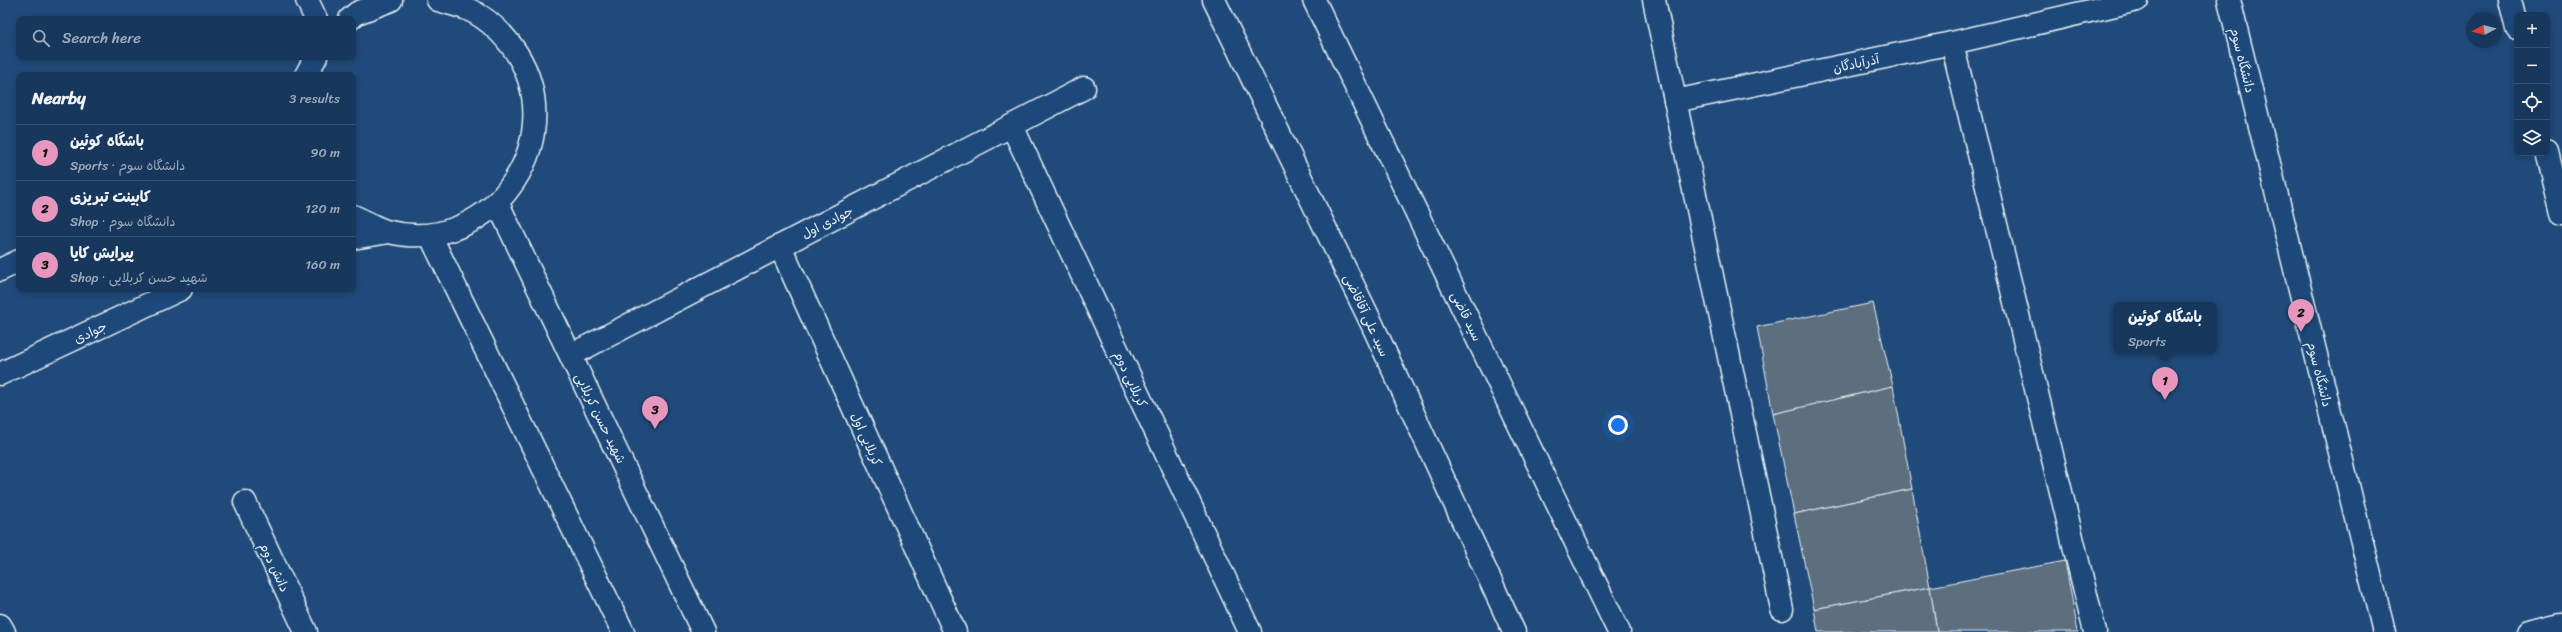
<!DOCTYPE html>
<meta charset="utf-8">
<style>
body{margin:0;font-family:Sriracha,"Playpen Sans Arabic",sans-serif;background:#244365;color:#f1f3f6}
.controls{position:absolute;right:12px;top:12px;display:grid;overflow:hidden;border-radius:8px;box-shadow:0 2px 6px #0003}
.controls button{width:36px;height:36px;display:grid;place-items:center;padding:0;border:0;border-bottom:1px solid #365272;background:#17385c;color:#f1f3f6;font:20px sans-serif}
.compass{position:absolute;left:2466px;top:12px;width:36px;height:36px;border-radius:50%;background:#17385c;box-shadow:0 2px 6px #0003;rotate:263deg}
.you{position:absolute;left:1618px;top:425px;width:14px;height:14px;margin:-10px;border:3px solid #fff;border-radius:50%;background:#1a73e8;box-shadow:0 0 0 6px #1a73e833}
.badge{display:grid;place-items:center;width:26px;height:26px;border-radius:50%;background:#e797bd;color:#111;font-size:13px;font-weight:700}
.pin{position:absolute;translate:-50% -33px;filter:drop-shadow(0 1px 2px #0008)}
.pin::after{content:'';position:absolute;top:21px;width:14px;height:12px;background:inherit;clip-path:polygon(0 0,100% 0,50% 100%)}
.popup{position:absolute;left:2113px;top:302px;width:104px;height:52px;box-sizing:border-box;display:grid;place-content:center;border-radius:8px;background:#17385c;filter:drop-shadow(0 1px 3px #0005);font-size:13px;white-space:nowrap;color:#9eacbb}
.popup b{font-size:15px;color:#f1f3f6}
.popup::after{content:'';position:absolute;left:50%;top:100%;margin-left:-8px;border:8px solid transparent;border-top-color:#17385c}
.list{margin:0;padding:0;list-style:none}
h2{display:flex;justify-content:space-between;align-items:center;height:52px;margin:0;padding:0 16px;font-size:17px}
h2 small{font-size:13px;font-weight:400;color:#9eacbb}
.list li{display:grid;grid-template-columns:26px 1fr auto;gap:12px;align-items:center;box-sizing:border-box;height:56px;padding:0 16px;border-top:1px solid #365272}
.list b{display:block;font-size:15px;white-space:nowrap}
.list p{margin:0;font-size:13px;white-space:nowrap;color:#9eacbb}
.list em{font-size:13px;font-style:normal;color:#9eacbb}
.icon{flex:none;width:22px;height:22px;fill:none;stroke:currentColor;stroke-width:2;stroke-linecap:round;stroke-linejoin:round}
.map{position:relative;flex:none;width:2562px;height:632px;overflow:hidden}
.search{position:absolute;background:#17385c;box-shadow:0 2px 6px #0003;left:16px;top:16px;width:340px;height:44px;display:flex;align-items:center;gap:10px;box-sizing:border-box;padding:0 14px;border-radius:8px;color:#9eacbb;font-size:15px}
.panel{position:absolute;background:#17385c;box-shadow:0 2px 6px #0003;left:16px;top:72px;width:340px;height:220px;border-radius:8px}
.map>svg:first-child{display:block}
.building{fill:#5d6e7e;stroke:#e8f1f8}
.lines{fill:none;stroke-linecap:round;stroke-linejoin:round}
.minor-casing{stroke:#e8f1f8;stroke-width:25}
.minor{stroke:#1f4a7a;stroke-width:22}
.labels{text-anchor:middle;stroke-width:3;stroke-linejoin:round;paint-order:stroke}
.street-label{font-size:13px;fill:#e8f1f8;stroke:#1f4a7a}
</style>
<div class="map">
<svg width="2562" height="632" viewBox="0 0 2562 632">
<rect width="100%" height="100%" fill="#1f4a7a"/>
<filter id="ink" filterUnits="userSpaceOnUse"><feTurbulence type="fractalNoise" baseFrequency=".025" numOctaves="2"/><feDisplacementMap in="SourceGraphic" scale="8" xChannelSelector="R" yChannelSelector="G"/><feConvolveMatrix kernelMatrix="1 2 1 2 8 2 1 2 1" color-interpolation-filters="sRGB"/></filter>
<g filter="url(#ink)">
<!-- building -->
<g class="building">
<polygon points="1873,303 1893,386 1773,414 1757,327"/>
<polygon points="1893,386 1912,489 1794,514 1773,414"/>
<polygon points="1912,489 1930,587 1814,609 1794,514"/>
<polygon points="2065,561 2078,632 1937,632 1930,587"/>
<polygon points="1930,587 1937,632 1818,632 1814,609"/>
</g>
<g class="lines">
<defs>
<g id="minor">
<polyline points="307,0 316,19"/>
<polyline points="1214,0 1372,324 1514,632"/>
<polyline points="1314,0 1619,632"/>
<polyline points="1654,0 1782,609"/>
<polyline points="2229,0 2384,632"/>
<polyline points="2510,0 2517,29"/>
<polyline points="350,19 357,13 391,0"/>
<polyline points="1952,43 2095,632"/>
<polyline points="306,75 316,57"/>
<polyline points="1675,101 1952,43 2137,0"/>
<polyline points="1012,126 1250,632"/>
<polyline points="2547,152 2562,213"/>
<polyline points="498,204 703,632"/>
<path d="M353 216C365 221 377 229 389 232 496 257 576 132 511 45 500 31 484 16 467 9 458 5 448 3 438 0"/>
<polyline points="430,235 623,632"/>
<polyline points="353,238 389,232"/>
<polyline points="780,246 955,632"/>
<polyline points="0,270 19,261"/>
<polyline points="571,355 1084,88"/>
<polyline points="0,374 181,289"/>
<polyline points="245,502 306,632"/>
<polyline points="0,625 4,632"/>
<polyline points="2528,632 2562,624"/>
</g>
</defs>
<!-- minor casing -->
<use href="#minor" class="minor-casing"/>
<!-- minor -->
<use href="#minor" class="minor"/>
</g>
</g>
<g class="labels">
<!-- street labels -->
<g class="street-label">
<text transform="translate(2243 60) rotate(76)" y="5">دانشگاه سوم</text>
<text transform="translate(1856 63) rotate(-12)" y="5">آذرآبادگان</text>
<text transform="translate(827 222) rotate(-27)" y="5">جوادی اول</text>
<text transform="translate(1367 315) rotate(65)" y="5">سید علی آقاقاضی</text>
<text transform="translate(1467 316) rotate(64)" y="5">سید قاضی</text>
<text transform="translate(90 332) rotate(-25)" y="5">جوادی</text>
<text transform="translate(2320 374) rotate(76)" y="5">دانشگاه سوم</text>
<text transform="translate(1131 379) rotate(65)" y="5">کربلایی دوم</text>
<text transform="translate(601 418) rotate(64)" y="5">شهید حسن کربلایی</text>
<text transform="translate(867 439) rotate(66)" y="5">کربلایی اول</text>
<text transform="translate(275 567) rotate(65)" y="5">دانش دوم</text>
</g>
</g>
</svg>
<div class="controls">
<button>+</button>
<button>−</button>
<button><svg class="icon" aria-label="locate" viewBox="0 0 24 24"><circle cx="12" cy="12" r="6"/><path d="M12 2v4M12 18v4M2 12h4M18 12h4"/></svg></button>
<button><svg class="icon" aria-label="layers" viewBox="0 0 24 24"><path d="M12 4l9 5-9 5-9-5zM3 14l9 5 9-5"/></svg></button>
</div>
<svg class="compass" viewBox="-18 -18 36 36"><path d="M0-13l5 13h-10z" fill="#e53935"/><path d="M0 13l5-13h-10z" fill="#9eacbb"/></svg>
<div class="you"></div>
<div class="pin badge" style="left:2165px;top:400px">1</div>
<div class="popup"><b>باشگاه کوئین</b>Sports</div>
<div class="pin badge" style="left:2301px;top:332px">2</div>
<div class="pin badge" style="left:655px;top:429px">3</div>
<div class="search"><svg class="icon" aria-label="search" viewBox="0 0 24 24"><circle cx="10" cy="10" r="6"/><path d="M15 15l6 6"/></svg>Search here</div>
<section class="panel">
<h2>Nearby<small>3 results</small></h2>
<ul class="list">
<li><span class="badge">1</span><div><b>باشگاه کوئین</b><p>Sports · دانشگاه سوم</p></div><em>90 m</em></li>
<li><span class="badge">2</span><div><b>کابینت تبریزی</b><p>Shop · دانشگاه سوم</p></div><em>120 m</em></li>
<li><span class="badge">3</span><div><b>پیرایش کایا</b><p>Shop · شهید حسن کربلایی</p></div><em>160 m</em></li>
</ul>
</section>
</div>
